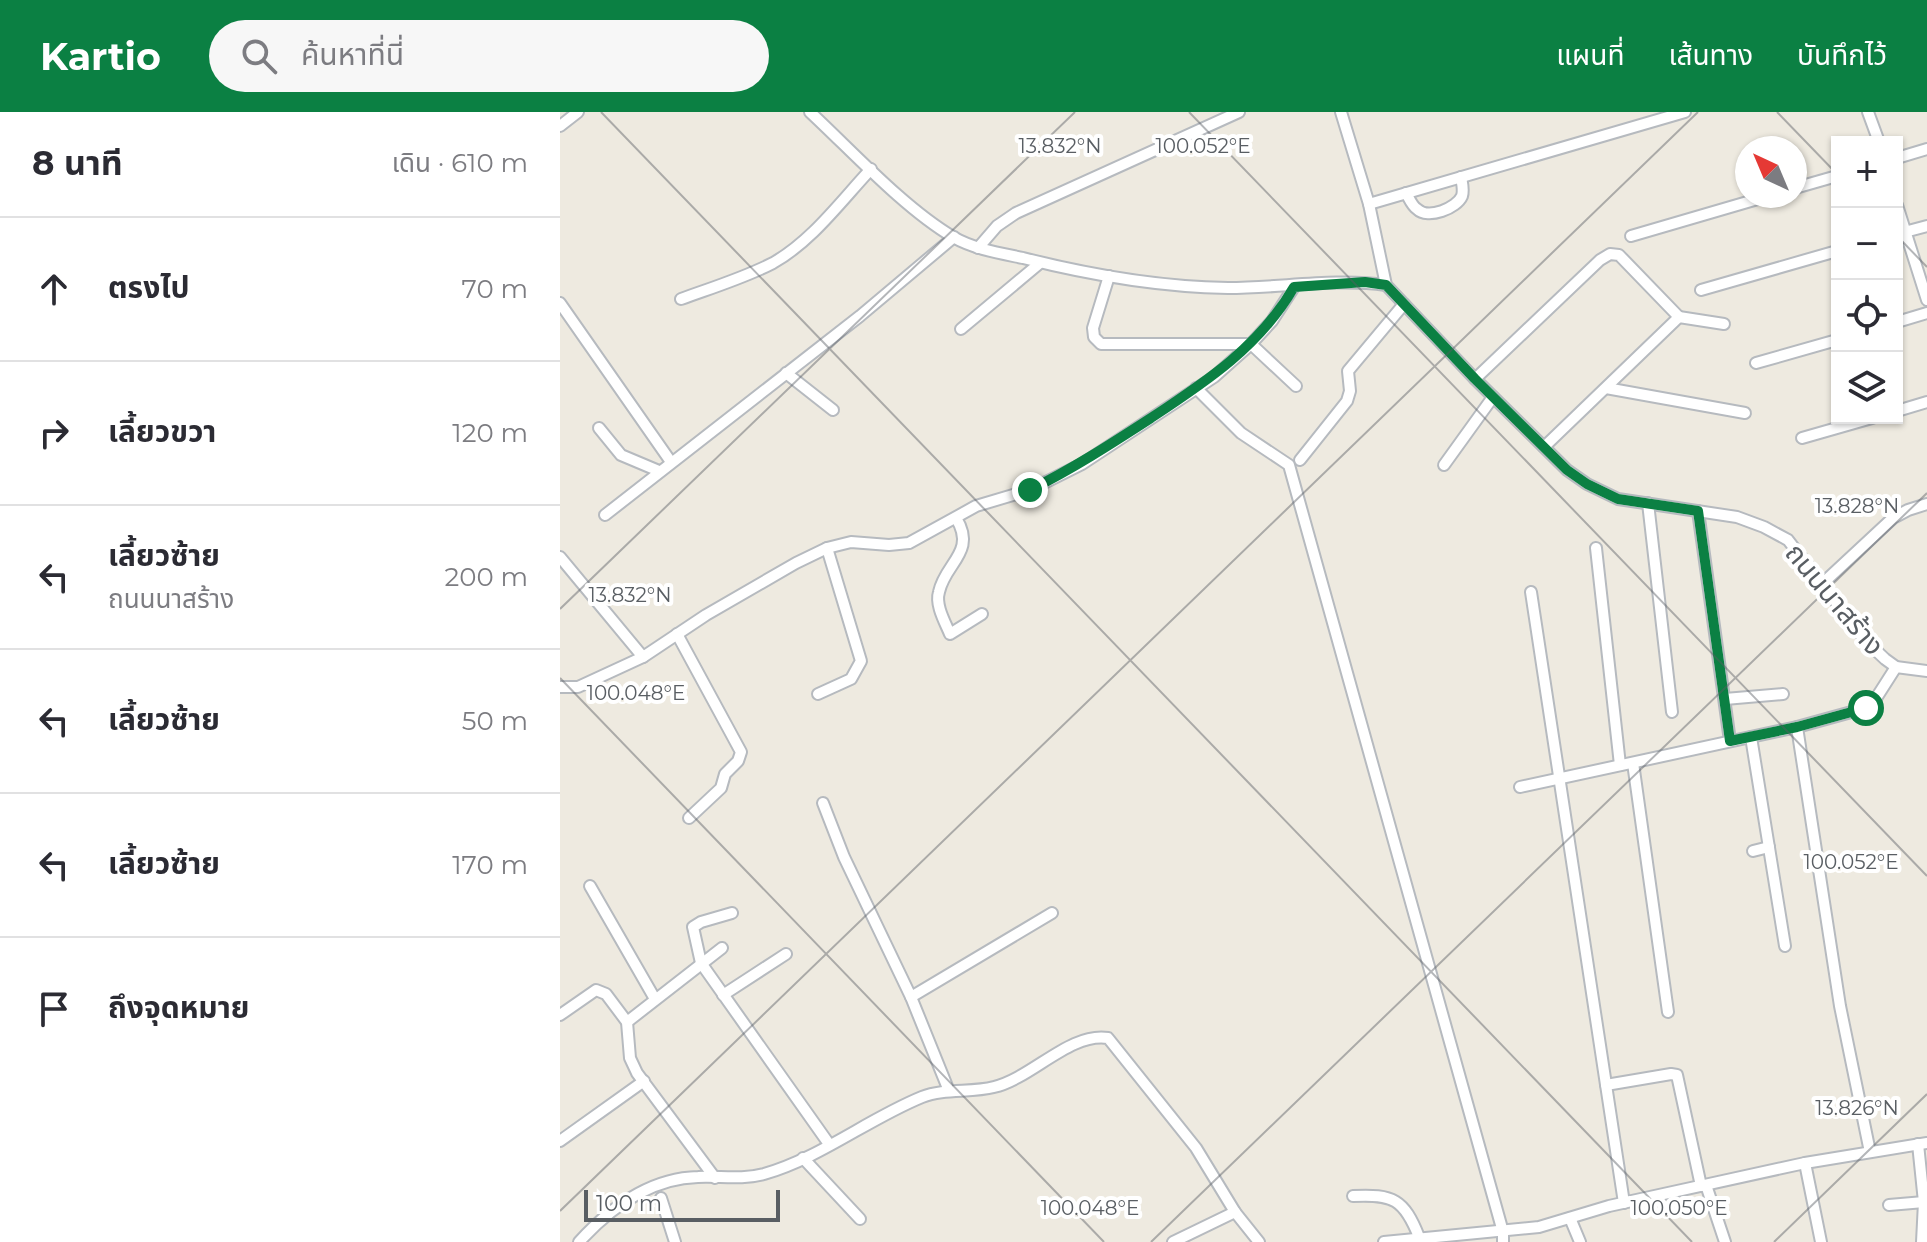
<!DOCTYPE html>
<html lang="th">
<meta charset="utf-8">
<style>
body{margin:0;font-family:Montserrat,"Noto Sans Thai",sans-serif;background:#f7f7f7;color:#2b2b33}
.controls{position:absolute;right:24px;top:24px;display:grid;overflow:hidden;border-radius:0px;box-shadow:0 2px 6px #0004}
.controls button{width:72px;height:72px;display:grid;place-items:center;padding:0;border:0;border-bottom:2px solid #e1e1e2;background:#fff;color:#2b2b33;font:40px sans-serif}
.compass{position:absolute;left:1175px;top:24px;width:72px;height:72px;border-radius:50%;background:#fff;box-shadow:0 2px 6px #0004;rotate:316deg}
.scale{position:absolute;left:24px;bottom:20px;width:196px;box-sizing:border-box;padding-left:8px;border:4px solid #595e63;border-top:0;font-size:22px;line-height:28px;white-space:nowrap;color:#595e63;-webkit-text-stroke:6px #fff;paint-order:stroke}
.stop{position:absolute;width:24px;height:24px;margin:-18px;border:6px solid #0b8043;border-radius:50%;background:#fff}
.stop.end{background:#0b8043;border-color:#fff;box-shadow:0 2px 8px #0008}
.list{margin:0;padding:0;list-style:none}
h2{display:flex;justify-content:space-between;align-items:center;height:104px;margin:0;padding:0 32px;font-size:34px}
h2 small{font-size:26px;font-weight:400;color:#7c7c81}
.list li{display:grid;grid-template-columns:52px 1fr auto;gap:24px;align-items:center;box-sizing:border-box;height:144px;padding:0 32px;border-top:2px solid #e1e1e2}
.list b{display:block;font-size:30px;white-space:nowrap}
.list p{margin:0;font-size:26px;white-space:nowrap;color:#7c7c81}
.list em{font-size:26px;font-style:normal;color:#7c7c81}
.icon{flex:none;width:44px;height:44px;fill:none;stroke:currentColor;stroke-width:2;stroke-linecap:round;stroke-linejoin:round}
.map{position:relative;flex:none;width:1367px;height:1130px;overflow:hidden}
header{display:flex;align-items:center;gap:48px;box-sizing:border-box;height:112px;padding:0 40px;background:#0b8043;color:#fff}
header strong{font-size:38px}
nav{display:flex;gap:44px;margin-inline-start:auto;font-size:28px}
.search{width:560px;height:72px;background:#f7f7f7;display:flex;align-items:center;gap:20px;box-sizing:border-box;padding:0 28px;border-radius:44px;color:#7c7c81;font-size:30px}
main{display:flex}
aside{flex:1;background:#fff}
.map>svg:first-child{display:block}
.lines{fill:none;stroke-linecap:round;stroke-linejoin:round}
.street-casing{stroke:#b6babf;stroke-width:14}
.street{stroke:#fff;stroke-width:10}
.route{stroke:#0b8043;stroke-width:10}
.ticks{fill:none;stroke:#595e63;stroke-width:2;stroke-opacity:0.45}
.labels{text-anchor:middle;stroke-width:8;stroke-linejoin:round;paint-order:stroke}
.street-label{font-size:28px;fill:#595e63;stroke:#fff}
.ticks-label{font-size:20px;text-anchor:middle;fill:#595e63;stroke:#fff;stroke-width:8;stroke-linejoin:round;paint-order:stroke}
</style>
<header>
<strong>Kartio</strong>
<div class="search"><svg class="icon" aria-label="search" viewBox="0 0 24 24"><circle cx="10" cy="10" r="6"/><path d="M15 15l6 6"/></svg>ค้นหาที่นี่</div>
<nav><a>แผนที่</a><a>เส้นทาง</a><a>บันทึกไว้</a></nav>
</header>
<main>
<aside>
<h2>8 นาที<small>เดิน · 610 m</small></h2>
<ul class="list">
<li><svg class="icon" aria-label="ahead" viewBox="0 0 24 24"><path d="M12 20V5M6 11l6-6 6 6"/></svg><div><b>ตรงไป</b></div><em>70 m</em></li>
<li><svg class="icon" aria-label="right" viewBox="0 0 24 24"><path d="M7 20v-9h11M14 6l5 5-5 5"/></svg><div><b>เลี้ยวขวา</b></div><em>120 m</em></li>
<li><svg class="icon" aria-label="left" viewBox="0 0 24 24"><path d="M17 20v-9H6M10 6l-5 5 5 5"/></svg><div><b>เลี้ยวซ้าย</b><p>ถนนนาสร้าง</p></div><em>200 m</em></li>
<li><svg class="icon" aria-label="left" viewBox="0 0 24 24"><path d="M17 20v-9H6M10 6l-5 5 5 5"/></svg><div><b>เลี้ยวซ้าย</b></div><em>50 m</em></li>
<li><svg class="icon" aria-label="left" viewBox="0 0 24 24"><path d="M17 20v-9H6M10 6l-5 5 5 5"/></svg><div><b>เลี้ยวซ้าย</b></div><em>170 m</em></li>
<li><svg class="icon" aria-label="arrive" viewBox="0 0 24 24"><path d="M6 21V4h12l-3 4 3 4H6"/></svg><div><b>ถึงจุดหมาย</b></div></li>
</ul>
</aside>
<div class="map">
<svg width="1367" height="1130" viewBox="0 0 1367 1130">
<rect width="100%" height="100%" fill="#eeeae0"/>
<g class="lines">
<defs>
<g id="street">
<path d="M250 0C292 39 344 96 393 125 414 137 439 141 463 146 530 163 599 175 668 176 721 176 774 166 826 173"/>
<polyline points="781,0 809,92 826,173 915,267 1007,358 1027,372 1058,387 1177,405 1204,415 1228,428 1306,529 1325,547 1336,555 1367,559"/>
<polyline points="1308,0 1319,30"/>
<polyline points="0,14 18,0"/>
<polyline points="1337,46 1367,37"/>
<polyline points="1235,76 1277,64"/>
<path d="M846 81C849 86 852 94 857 97 868 108 897 96 902 84 904 78 902 71 901 65"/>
<polyline points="809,92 1125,0"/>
<polyline points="1337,93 1367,188"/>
<polyline points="1337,122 1367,114"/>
<polyline points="1071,124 1208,84"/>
<polyline points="418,136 437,114 456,101 679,0"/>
<polyline points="549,164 533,216 534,225 541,232 691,232 736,274"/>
<polyline points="1141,178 1277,139"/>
<path d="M121 187C151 176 184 166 213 151 252 129 281 89 311 57"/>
<polyline points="0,191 111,350"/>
<polyline points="1119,205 1164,212"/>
<polyline points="1337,210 1367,201"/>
<polyline points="401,217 480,151"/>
<polyline points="1196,251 1277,228"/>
<polyline points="226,261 273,298"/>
<polyline points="915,267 1040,148 1050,142 1059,143 1119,205 984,335"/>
<polyline points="636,276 681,321 729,353 943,1120 943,1130"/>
<polyline points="1046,276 1185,301"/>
<polyline points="1337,299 1367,290"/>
<polyline points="39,316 61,343 99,359"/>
<polyline points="1242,326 1312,306"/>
<polyline points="740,348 787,289 790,279 788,259 844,192"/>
<polyline points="884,353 933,285"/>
<polyline points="1088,391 1112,600"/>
<polyline points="1138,399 1170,629"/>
<polyline points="45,403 300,204 394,125"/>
<path d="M396 406C417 440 385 451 379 480 375 493 385 510 390 522L422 502"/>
<polyline points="1036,436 1060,653"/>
<polyline points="0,445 83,545"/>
<polyline points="1262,472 1333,406 1348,398 1367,392"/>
<polyline points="971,480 1064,1091"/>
<polyline points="117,522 181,640 178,649 165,662 161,676 129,706"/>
<polyline points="0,575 18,575 83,545 146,503 236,451 267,436 291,430 329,433 349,431 416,394 470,378 522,352 654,265 691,232 712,209 734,175"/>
<polyline points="258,582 291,567 301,549 267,436"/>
<polyline points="1165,587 1223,582"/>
<polyline points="1237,615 1280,894 1310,1040"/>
<polyline points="1191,625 1225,834"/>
<polyline points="1073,651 1108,900"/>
<polyline points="960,675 1237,615 1306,596 1313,591 1336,555"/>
<polyline points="263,691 284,745 351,885"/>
<polyline points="1193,739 1209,735"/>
<polyline points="30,774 95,887"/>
<polyline points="172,801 141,810 133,815 141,851 269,1032"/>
<polyline points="163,883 226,842"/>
<polyline points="0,903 36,878 46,882 67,910 70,946 77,961 155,1066"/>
<polyline points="67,910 162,836"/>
<polyline points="1046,973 1111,962 1117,963 1141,1074"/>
<polyline points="389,979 351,885 492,801"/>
<polyline points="0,1029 84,969"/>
<polyline points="1358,1032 1364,1090 1362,1130"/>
<polyline points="243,1046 300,1107"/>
<polyline points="1245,1051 1261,1130"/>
<polyline points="1146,1073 1165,1130"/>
<path d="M793 1084C833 1082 844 1087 859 1125"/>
<polyline points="101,1086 115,1130"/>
<polyline points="1329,1093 1364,1090"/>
<polyline points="1010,1106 1020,1130"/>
<path d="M19 1130C50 1096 91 1066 138 1065 161 1064 181 1068 204 1062 260 1046 308 1007 362 985 384 976 411 981 434 975 472 966 510 920 548 926L636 1036 675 1100 699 1130"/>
<polyline points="613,1130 675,1100"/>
<polyline points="824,1130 979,1115 1049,1094 1245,1051 1367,1031"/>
</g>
</defs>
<!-- street casing -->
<use href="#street" class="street-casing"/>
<!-- street -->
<use href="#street" class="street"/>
</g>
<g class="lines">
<!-- route -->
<path class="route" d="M470 378C512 357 551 332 591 306 647 269 700 234 734 175L805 170 826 173 915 267 1007 358 1027 372 1058 387 1138 399 1170 629 1237 615 1306 596"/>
</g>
<!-- ticks -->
<path class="ticks" d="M41 0 1132 1130M629 0 1367 764M1217 0 1277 62M1337 124 1367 155M0 497 515 0M0 566 544 1130M0 1099 1138 0M591 1130 1367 381M1214 1130 1367 982"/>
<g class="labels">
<!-- street labels -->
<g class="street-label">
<text transform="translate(1275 487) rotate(50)" y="10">ถนนนาสร้าง</text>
</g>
</g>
<g class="ticks-label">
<text x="500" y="41">13.832°N</text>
<text x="643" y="41">100.052°E</text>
<text x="1297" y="401">13.828°N</text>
<text x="70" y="490">13.832°N</text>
<text x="76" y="588">100.048°E</text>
<text x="1291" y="757">100.052°E</text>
<text x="1297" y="1003">13.826°N</text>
<text x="530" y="1103">100.048°E</text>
<text x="1119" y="1103">100.050°E</text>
</g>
</svg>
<div class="controls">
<button>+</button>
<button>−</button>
<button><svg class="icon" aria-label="locate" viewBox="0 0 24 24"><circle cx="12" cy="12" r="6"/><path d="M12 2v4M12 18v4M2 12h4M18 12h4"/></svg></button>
<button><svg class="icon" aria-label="layers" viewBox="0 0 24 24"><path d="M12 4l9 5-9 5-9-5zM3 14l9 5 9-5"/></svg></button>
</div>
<svg class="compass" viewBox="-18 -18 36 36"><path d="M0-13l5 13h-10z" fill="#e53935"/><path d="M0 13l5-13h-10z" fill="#7c7c81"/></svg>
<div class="scale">100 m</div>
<div class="stop" style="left:1306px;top:596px"></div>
<div class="stop end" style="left:470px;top:378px"></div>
</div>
</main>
